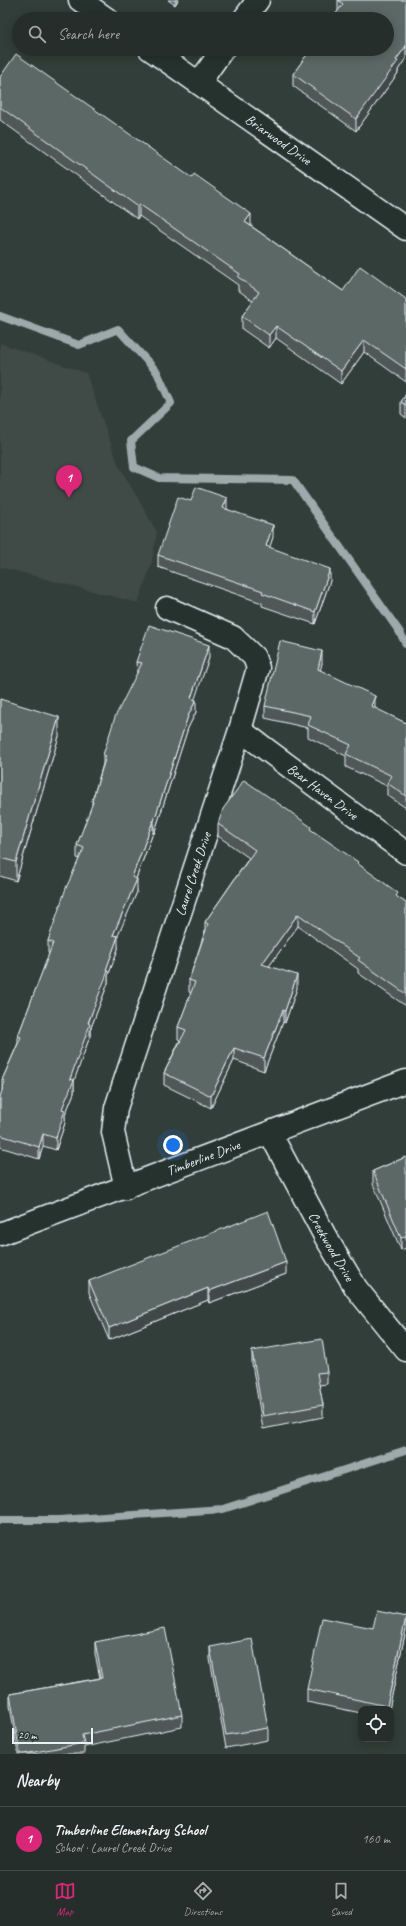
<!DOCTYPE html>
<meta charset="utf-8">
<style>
body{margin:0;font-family:Caveat,sans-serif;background:#2e3633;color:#f1f3f6}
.controls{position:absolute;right:12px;bottom:12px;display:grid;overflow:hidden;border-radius:8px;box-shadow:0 2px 10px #0003}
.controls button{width:36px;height:36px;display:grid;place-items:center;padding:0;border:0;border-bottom:1px solid #424a47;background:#262e2b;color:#f1f3f6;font:20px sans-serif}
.scale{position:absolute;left:12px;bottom:10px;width:81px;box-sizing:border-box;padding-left:4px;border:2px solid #e8f1f8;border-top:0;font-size:11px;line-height:14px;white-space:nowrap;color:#e8f1f8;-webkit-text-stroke:3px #26332d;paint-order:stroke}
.you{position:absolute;left:173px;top:1145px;width:14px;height:14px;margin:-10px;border:3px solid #fff;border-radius:50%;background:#1a73e8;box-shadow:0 0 0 6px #1a73e833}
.badge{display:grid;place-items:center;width:26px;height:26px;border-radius:50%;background:#db2777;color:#fff;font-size:13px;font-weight:700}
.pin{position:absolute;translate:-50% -33px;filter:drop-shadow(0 1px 2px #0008)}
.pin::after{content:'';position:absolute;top:21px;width:14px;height:12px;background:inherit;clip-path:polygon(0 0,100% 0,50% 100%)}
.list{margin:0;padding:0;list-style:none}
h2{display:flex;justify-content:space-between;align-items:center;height:52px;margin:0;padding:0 16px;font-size:17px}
h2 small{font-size:13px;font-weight:400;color:#a4a8a9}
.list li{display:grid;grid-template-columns:26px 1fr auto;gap:12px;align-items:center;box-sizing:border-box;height:64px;padding:0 16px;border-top:1px solid #424a47}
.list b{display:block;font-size:15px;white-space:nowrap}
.list p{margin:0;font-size:13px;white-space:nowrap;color:#a4a8a9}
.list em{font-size:13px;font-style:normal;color:#a4a8a9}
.icon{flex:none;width:22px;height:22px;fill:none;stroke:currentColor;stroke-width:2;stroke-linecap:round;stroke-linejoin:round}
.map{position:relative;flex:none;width:406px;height:1754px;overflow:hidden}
.search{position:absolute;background:#262e2b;box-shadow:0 2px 10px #0003;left:12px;right:12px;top:12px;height:44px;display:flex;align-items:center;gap:10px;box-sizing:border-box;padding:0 14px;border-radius:22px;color:#a4a8a9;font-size:15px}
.sheet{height:116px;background:#262e2b}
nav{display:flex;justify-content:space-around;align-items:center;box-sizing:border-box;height:56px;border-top:1px solid #424a47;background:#262e2b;font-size:11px;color:#a4a8a9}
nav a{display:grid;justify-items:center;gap:2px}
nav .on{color:#db2777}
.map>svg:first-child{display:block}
.built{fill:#3f4b46}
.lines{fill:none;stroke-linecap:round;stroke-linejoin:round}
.stream{stroke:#9ea9ab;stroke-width:8}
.minor-casing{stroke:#e8f1f8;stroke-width:25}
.minor{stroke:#26332d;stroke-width:22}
.wall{fill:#4f5957;stroke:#e8f1f8}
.shaded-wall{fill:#404947;stroke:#e8f1f8}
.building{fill:#5c6865;stroke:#e8f1f8}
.labels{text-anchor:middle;stroke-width:3;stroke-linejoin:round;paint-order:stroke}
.street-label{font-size:14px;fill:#e8f1f8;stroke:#26332d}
</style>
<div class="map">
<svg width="406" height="1754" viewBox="0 0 406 1754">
<rect width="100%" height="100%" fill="#323e39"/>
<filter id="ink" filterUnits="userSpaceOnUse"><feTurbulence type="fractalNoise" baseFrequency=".025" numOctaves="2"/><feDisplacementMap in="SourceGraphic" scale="8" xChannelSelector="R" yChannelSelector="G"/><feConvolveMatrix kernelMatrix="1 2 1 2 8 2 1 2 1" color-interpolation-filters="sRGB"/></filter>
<g filter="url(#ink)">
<!-- built -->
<polygon class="built" points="0,343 86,373 118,464 157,532 152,562 138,603 0,567"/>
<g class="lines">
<!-- stream -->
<g class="stream">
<polyline points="0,316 79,345 118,329 157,372 171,403 131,441 134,467 159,478 293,480 399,631 406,644"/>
<polyline points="0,1520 59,1520 223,1509 406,1450"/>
</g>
<defs>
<g id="minor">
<polyline points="80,0 107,19"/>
<polyline points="244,19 258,0"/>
<path id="s1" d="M150 49 406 229"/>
<polyline points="199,83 223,49"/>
<path id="s2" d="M240 730 406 853"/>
<path id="s3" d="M270 1133 325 1236 356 1288 406 1350"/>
<path id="s4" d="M126 1188 113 1132 116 1108 240 730 258 668 254 657 233 637 167 608"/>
<path id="s5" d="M0 1234 406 1081"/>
</g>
</defs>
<!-- minor casing -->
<use href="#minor" class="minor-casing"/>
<!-- minor -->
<use href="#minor" class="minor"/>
</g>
<!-- wall -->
<g class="wall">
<polygon points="168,0 178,0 175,5"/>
<polygon points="338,0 406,0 406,58 398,70 398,73 356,131 293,86 293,74 338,11"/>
<polygon points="0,77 251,226 343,291 406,299 406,382 364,352 341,384 276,338 269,348 242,329 242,316 253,301 238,290 238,285 139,216 137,219 0,120"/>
<polygon points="406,394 406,418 401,414 401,402"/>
<polygon points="227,509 273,537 269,548 330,581 315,624 262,606 262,603 158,567 158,555"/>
<polygon points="209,658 194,699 196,712 188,728 154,834 153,833 136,879 137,892 117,936 118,949 108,976 108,983 90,1030 90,1036 74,1080 74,1093 65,1115 65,1123 56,1150 43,1146 39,1159 0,1147 0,1097 2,1091 2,1080 18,1043 18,1036 49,954 48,953 48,941 79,859 77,858 77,845 92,807 92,801 103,764 103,755 137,674 136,662"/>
<polygon points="322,663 320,670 375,709 406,723 406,808 387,795 387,786 346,767 346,756 308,737 308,728 265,718 265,706"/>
<polygon points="0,699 59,736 16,881 0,876"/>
<polygon points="218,824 311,830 358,864 398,898 406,903 406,1006 358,973 358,969 298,926 269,966 297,988 285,1023 283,1022 264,1071 234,1060 211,1108 164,1085 164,1073 180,1040 178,1039 178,1027 191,993 189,992 189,980 205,931 205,922 249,858 218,836"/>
<polygon points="406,1157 401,1250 373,1184 373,1171"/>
<polygon points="286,1274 209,1303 208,1300 109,1340 89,1293 89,1281"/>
<polygon points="252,1351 327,1372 327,1384 319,1385 323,1405 323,1417 263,1429 252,1364"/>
<polygon points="373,1628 406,1629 389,1709 361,1709 361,1713 307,1702 307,1689"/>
<polygon points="95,1642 182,1715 182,1727 84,1747 84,1754 18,1754 10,1706 10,1694 100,1678 95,1654"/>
<polygon points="210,1647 268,1728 268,1740 226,1748 210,1659"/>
</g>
<!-- shaded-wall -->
<g class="shaded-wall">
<polygon points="175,0 178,0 175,5"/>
<polygon points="406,46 406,58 398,70 398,73 356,131 356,119 396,60"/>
<polygon points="139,204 139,216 137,219 137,206"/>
<polygon points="251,214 251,226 245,222"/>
<polygon points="276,326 276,338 269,348 269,335"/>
<polygon points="364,340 364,352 341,384 341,371"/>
<polygon points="227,498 227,510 223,508"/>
<polygon points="273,525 273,537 266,559 266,546"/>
<polygon points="330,569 330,581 315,624 315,612"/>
<polygon points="209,645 209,658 191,710 191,698"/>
<polygon points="322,651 322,663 318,681 318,669"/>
<polygon points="375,696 375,709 371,706"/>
<polygon points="196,700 196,712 188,728 154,834 154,821 188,716"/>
<polygon points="59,717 59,736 16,881 16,862"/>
<polygon points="153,821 153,833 132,889 132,877"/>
<polygon points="137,879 137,892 113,947 113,935"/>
<polygon points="298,914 298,926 262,976 262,964"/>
<polygon points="118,936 118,949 108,976 108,983 90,1030 90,1036 74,1081 74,1080 74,1093 65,1115 65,1123 56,1150 56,1138 62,1109 70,1079 106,970"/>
<polygon points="297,975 297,988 285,1023 285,1011"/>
<polygon points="283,1010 283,1022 264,1071 264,1058"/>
<polygon points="234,1048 234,1060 211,1108 211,1096"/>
<polygon points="43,1134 43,1146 39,1159 39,1147"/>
<polygon points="406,1236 406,1248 401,1250 401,1238"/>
<polygon points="286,1262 286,1274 209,1303 209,1291"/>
<polygon points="208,1288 208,1300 109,1340 109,1328"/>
<polygon points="406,1617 406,1629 389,1709 387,1709 387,1706"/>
</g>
<!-- building -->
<g class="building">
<polygon points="338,0 406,0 406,46 396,60 398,61 356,119 293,74 311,49 387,49 387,19 332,19 343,4"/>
<polygon points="16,54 192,178 194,174 251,214 245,222 343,291 360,266 406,299 406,369 364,340 341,371 276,326 269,335 242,316 259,292 238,277 240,274 139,204 137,206 0,107 0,77"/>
<polygon points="406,394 406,405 401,402"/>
<polygon points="196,487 227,498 223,508 273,525 266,546 330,569 315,612 262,593 263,591 158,555 178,497 191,501"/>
<polygon points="149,625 209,645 191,698 196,700 188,716 154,821 153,821 132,877 137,879 113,935 118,936 106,970 108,971 88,1023 90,1024 70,1079 74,1080 62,1109 65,1110 56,1138 43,1134 39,1147 0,1135 0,1097 5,1081 2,1080 21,1037 18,1036 53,943 48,941 66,888 84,848 77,845 93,802 92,801 106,756 103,755 115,717 142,663 136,662"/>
<polygon points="280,641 322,651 318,669 375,696 371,706 406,723 406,796 387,783 392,776 346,754 351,745 308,725 311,716 265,706"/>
<polygon points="0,699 59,717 16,862 0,858"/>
<polygon points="244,780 285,808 311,827 310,829 358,862 357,863 398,893 396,896 406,903 406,994 358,960 360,958 298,914 262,964 297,975 285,1011 283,1010 264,1058 234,1048 211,1096 164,1073 186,1030 178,1027 195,982 189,980 208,924 205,922 255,850 218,824 223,809"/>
<polygon points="406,1157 406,1236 401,1238 373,1171"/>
<polygon points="268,1211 286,1262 209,1291 208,1288 109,1328 89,1281"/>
<polygon points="322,1339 327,1372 317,1373 323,1405 263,1416 252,1351"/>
<polygon points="377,1611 406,1617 387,1706 307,1689 322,1618 373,1628"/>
<polygon points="165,1628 182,1715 82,1735 84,1743 24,1754 20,1754 10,1694 102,1678 95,1642"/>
<polygon points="252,1639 268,1728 226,1735 210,1647"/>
</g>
</g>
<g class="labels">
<!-- street labels -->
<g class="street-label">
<text dy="5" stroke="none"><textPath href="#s1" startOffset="157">Briarwood Drive</textPath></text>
<text dy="5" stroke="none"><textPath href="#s2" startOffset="103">Bear Haven Drive</textPath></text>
<text dy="5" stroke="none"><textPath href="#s4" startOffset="328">Laurel Creek Drive</textPath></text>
<text dy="5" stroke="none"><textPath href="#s5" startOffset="217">Timberline Drive</textPath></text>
<text dy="5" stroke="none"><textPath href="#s3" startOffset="129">Creekwood Drive</textPath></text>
</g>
</g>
</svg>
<div class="controls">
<button><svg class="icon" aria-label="locate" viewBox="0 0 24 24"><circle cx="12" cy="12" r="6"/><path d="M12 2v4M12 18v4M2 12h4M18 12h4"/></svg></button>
</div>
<div class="scale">20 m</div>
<div class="you"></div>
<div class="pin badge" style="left:69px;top:498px">1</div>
<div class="search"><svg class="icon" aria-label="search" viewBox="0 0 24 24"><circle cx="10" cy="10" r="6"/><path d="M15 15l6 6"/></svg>Search here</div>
</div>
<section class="sheet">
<h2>Nearby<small></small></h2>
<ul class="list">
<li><span class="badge">1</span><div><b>Timberline Elementary School</b><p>School · Laurel Creek Drive</p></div><em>160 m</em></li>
</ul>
</section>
<nav>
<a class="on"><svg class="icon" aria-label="map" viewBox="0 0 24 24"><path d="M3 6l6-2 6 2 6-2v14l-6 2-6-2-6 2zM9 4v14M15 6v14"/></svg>Map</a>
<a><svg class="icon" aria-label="directions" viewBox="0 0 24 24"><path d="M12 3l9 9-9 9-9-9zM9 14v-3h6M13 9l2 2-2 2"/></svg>Directions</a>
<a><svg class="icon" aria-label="saved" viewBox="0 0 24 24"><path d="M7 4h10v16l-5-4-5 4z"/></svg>Saved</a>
</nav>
